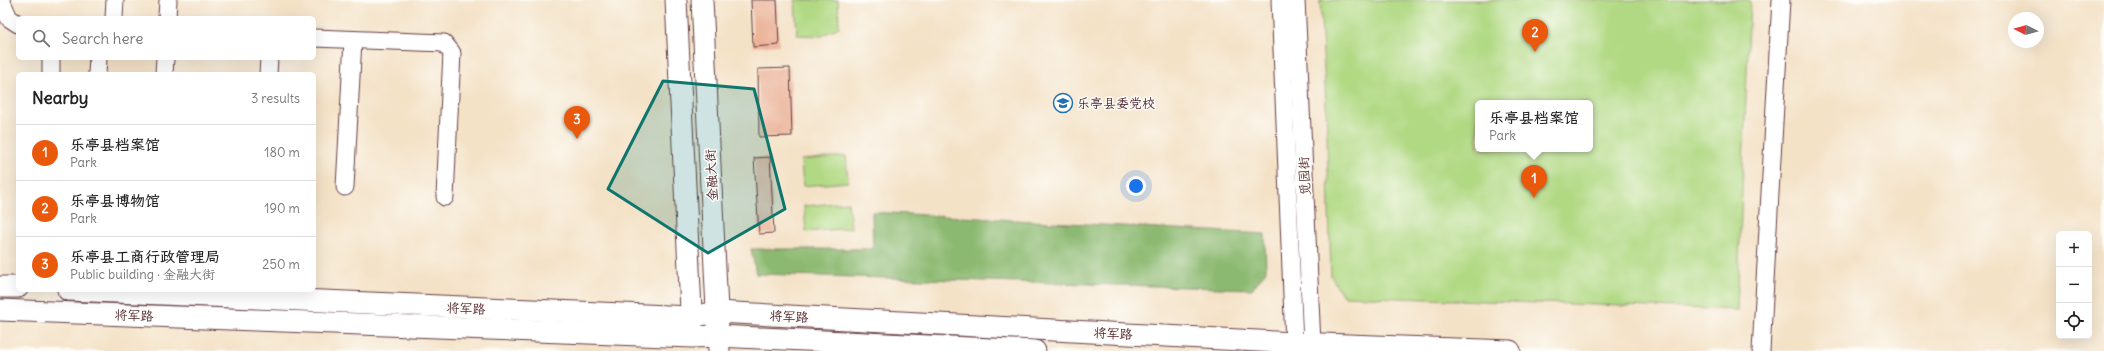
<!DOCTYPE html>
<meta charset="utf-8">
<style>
body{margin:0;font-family:Delius,"LXGW WenKai TC",sans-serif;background:#f6f6f6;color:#222}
.controls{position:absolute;right:12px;bottom:12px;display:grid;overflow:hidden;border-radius:6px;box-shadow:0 4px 16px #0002}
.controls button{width:36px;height:36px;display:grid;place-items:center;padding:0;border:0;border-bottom:1px solid #e0e0e0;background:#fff;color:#222;font:20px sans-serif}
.compass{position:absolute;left:2008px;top:12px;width:36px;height:36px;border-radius:50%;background:#fff;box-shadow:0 4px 16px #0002;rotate:276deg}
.you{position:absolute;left:1136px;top:186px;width:14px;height:14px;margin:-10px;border:3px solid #fff;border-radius:50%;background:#1a73e8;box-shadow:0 0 0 6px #1a73e833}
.badge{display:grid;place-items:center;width:26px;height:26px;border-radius:50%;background:#ea580c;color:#fff;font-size:13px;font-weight:700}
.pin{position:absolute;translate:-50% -33px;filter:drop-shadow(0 1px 2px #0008)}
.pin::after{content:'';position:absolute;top:21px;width:14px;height:12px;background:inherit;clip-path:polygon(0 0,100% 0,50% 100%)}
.popup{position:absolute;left:1475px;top:100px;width:118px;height:52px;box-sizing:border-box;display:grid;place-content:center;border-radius:6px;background:#fff;filter:drop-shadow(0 1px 3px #0005);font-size:13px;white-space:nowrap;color:#767676}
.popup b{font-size:15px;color:#222}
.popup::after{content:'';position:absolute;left:50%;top:100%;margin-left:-8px;border:8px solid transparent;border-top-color:#fff}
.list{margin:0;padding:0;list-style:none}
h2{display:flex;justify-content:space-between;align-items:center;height:52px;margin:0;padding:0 16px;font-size:17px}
h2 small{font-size:13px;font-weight:400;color:#767676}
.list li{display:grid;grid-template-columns:26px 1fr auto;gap:12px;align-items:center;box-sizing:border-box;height:56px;padding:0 16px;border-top:1px solid #e0e0e0}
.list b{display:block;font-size:15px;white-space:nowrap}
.list p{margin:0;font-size:13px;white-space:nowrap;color:#767676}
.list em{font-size:13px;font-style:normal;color:#767676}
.icon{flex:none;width:22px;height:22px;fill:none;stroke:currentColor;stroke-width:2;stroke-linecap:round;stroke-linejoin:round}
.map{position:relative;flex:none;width:2104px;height:351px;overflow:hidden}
.search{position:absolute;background:#fff;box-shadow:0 4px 16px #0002;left:16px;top:16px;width:300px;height:44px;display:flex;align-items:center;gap:10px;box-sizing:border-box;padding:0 14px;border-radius:6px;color:#767676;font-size:15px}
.panel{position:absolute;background:#fff;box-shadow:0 4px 16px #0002;left:16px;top:72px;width:300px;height:220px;border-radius:6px}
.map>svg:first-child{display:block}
.green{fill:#b1d983;stroke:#7e7c57;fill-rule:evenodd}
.forest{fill:#8cb971;stroke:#6b6c4e}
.building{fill:#ebb399}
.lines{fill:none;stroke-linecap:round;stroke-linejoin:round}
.minor-casing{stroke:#643c42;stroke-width:19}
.major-casing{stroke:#643c42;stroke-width:23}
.minor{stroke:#fff;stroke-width:17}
.major{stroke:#fff;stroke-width:21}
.marked{fill:#0f766e;fill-opacity:0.2;stroke:#0f766e;stroke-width:3;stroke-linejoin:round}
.labels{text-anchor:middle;stroke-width:3;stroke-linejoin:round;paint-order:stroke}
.poi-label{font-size:13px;fill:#4a1f2b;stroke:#fdfcf7;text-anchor:start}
.street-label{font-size:13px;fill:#4a1f2b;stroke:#fdfcf7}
</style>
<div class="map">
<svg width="2104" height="351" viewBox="0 0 2104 351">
<rect width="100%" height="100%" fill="#fdfcf7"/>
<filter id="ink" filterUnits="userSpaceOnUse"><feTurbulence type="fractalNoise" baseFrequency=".025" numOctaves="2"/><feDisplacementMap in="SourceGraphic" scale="8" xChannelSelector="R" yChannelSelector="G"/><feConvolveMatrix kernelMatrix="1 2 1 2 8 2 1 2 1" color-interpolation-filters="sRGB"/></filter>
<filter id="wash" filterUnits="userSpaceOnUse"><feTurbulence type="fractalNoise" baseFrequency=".012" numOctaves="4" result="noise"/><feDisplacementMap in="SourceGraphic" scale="16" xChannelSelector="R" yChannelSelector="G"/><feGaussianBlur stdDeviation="0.9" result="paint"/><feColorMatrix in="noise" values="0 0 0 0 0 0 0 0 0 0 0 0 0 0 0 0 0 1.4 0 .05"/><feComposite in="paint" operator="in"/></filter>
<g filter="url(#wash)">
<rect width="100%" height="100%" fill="#f4e2c7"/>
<!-- green -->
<g class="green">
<polygon points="795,0 838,0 839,27 822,36 797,35"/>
<path d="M1320 0H1750L1737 310 1343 296 1331 276 1326 105ZM1478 103H1590V149H1478Z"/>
<polygon points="846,156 848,182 803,186 801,160"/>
<polygon points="848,202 851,228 806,232 804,206"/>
</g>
<!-- forest -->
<polygon class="forest" points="872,212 1265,234 1266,271 1252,289 756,274 751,249 873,249"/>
<g id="blocks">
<!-- building -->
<g class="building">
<polygon points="751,0 777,0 779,45 753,47"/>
<polygon points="790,68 792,136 759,137 758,69"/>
<polygon points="770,157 774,233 759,234 754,158"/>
</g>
</g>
</g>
<g filter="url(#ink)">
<use href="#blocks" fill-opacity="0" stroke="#643c42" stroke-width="1"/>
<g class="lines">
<defs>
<g id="minor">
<polyline points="1,0 9,18 18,24"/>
<polyline points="1280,0 1294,343 1297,351"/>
<polyline points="1296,0 1312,344 1308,351"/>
<polyline points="114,18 115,0"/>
<polyline points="167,18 168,0"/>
<polyline points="314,38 444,43 452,53 445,197"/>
<polyline points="51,74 51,58"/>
<polyline points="97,74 98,58"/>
<polyline points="164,74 165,58"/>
<polyline points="268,74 269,58"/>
<polyline points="345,187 353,40"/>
<polyline points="1761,351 1781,0"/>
</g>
<g id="major">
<polyline points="676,0 692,331"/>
<polyline points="702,0 719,351"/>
<polyline points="0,287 18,287"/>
<polyline points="68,290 691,317 717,312 1294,343 1510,351"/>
<polyline points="0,310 692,337 718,336 1035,351"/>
</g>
</defs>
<!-- minor casing -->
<use href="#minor" class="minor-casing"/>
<!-- major casing -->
<use href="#major" class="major-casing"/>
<!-- minor -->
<use href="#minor" class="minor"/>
<!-- major -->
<use href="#major" class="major"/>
</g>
</g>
<!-- marked area -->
<path class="marked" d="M663 81 754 89 785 209 708 253 608 189Z"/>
<!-- icons -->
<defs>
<symbol id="school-ring" viewBox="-11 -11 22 22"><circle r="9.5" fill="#fdfcf7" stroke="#1f6fb2" stroke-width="1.5"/><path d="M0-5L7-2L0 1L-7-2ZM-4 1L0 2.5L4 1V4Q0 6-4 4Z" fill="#1f6fb2"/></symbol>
</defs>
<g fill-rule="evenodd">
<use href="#school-ring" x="1052" y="92" width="22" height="22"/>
</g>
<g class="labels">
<!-- poi labels -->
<g class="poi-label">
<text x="1077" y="108">乐亭县委党校</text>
</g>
<!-- street labels -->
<g class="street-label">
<text transform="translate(711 175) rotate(-93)" y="5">金融大街</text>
<text transform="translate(1304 176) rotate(-93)" y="5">觅园街</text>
<text transform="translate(466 308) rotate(2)" y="5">将军路</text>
<text transform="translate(134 315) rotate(2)" y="5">将军路</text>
<text transform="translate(789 316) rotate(3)" y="5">将军路</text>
<text transform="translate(1113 333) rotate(3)" y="5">将军路</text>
</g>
</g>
</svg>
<div class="controls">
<button>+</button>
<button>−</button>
<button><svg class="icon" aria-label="locate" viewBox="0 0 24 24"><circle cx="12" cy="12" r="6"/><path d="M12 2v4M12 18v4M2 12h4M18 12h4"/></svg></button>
</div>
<svg class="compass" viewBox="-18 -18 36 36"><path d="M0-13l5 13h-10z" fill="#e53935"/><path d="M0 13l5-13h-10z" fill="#767676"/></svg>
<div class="you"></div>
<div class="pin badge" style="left:1534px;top:198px">1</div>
<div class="popup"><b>乐亭县档案馆</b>Park</div>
<div class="pin badge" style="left:1535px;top:52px">2</div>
<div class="pin badge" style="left:577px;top:139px">3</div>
<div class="search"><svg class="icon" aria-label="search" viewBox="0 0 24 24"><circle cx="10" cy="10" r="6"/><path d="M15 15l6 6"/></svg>Search here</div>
<section class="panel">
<h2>Nearby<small>3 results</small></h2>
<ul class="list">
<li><span class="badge">1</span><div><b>乐亭县档案馆</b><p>Park</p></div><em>180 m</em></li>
<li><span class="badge">2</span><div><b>乐亭县博物馆</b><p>Park</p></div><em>190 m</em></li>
<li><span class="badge">3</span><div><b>乐亭县工商行政管理局</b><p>Public building · 金融大街</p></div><em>250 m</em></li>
</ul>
</section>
</div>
